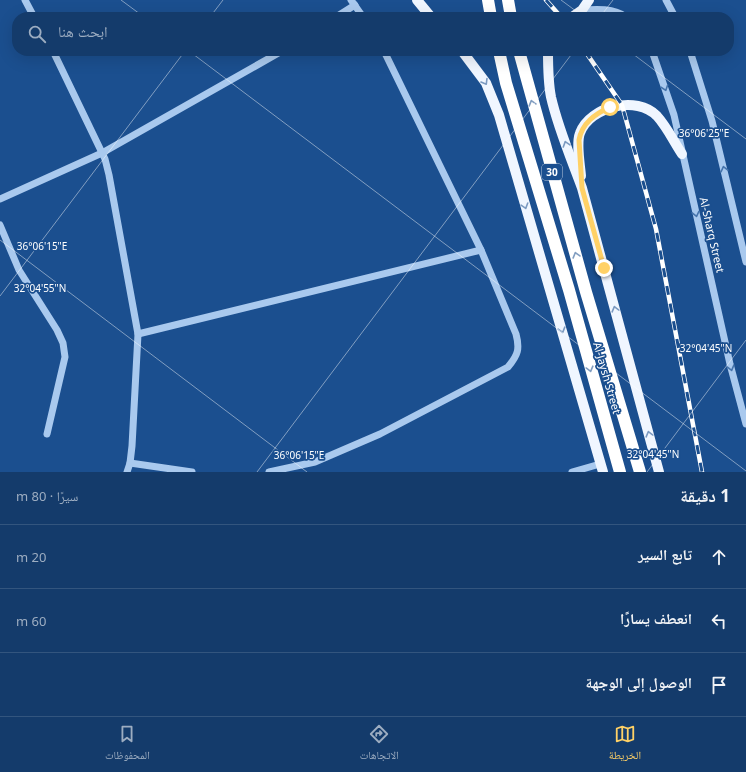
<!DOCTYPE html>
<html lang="ar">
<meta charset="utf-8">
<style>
body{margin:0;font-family:"Noto Sans","Noto Naskh Arabic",sans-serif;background:#1d4271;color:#f1f3f6;direction:rtl}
.stop{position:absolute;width:12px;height:12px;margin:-9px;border:3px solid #ffd166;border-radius:50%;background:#fff}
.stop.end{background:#ffd166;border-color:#fff;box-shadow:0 1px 4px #0008}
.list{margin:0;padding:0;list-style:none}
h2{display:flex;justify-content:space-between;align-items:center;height:52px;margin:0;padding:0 16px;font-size:17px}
h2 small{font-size:13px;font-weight:400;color:#9dadc1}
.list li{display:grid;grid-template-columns:26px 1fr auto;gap:12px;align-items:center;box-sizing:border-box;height:64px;padding:0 16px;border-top:1px solid #33557e}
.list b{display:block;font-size:15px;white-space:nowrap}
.list em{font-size:13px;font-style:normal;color:#9dadc1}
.icon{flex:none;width:22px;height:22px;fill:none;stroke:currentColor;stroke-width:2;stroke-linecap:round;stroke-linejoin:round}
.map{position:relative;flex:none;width:746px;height:472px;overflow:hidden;direction:ltr}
.search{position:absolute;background:#143b6b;box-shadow:0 4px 16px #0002;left:12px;right:12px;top:12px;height:44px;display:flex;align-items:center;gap:10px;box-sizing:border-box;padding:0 14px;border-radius:16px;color:#9dadc1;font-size:15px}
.sheet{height:244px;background:#143b6b}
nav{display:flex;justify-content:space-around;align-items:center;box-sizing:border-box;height:56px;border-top:1px solid #33557e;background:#143b6b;font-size:11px;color:#9dadc1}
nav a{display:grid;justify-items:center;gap:2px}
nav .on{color:#ffd166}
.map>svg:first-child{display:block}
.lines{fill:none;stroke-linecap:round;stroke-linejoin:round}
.minor{stroke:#a9c9ee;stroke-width:7}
.major{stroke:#f0f6ff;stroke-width:10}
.highway{stroke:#fff;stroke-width:12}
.rail-casing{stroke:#fff;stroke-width:4.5}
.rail{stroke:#1b4f8f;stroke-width:3;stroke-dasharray:9;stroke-linecap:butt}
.oneway{stroke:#7b9ac1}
.oneway2{stroke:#4674ac}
.oneway3{stroke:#829ec1}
.route{stroke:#ffd166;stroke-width:5}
.ticks{fill:none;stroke:#fff;stroke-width:1;stroke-opacity:0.45}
.labels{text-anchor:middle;stroke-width:3.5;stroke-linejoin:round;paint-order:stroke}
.shield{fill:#1b4f8f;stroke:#bbcadd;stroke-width:1}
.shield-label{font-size:10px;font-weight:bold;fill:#fff}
.street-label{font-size:11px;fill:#fff;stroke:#1b4f8f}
.ticks-label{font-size:10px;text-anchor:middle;fill:#fff;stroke:#1b4f8f;stroke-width:3.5;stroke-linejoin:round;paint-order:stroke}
</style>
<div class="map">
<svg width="746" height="472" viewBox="0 0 746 472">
<rect width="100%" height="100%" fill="#1b4f8f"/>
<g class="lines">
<!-- minor -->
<g class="minor">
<polyline points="25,0 34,17"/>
<polyline points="351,0 363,17"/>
<polyline points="666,0 675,17"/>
<path d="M582 10C596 9 614 8 626 17"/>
<polyline points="336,17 355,5"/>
<polyline points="53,51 105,159 109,175 138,334 132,446 130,463 127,472"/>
<polyline points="652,51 674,115 730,364 746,424"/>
<polyline points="690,51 712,121 746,262"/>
<polyline points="0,199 102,153 282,51"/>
<polyline points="0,225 19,270 57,330 63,343 65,357 47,434"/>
<polyline points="138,334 481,250"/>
<polyline points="130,463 192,472"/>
<path d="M269 472 315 462 380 434 508 367C518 355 520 349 516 334L481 250 384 51"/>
<polyline points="572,472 600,464"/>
</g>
<!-- major -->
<g class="major">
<polyline points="417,0 431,17"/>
<polyline points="572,17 582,10 589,0"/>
<polyline points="462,51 486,83 499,115 603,472"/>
<path d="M548 51C548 66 548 82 551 97 558 128 571 158 582 188L659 472"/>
<path d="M581 176C580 164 576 143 580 133 590 106 637 95 657 116 667 127 674 142 682 154"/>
</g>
<!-- highway -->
<g class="highway">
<polyline points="488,0 491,17"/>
<polyline points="508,0 511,17"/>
<polyline points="499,51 506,83 569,290 620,472"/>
<polyline points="519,51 586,292 640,472"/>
</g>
<defs>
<g id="rail">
<polyline points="546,0 561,17"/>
<polyline points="585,51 622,105 656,229 702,472"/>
</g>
</defs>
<!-- rail casing -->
<use href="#rail" class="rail-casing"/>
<!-- rail -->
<use href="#rail" class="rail"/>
</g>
<!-- one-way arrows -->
<defs><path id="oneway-chevron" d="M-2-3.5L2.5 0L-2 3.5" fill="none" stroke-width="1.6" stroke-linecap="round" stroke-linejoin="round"/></defs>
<g class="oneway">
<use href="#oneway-chevron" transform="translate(485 82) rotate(59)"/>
<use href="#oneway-chevron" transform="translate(566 144) rotate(-108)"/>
<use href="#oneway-chevron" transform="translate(525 206) rotate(73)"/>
<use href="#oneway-chevron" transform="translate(615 309) rotate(-105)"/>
<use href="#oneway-chevron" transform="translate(562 330) rotate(74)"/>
<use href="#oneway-chevron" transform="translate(649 434) rotate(-105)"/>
</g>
<g class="oneway2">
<use href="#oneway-chevron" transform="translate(665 88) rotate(71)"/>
<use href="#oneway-chevron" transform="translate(724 169) rotate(-104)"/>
<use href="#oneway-chevron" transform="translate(696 214) rotate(77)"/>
<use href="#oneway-chevron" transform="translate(731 368) rotate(75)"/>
</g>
<g class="oneway3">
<use href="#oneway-chevron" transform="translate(532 103) rotate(-106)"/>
<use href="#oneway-chevron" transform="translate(576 255) rotate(-106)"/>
<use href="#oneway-chevron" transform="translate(590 369) rotate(75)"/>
</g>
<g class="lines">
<!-- route -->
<path class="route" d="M604 268 582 188 579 140C582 123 595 114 610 107"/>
</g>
<!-- ticks -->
<path class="ticks" d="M121 0 144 17M561 0 584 17M210 17 223 0M600 17 613 0M189 51 746 471M629 51 746 139M0 240 307 472M0 296 185 51M257 472 574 51M647 472 746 340"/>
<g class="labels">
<!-- shield labels -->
<rect class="shield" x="542" y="164" width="20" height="16" rx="3"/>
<g class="shield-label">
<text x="552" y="176">30</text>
</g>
<!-- street labels -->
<g class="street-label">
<text transform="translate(712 235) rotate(77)" y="4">Al-Sharq Street</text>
<text transform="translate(607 378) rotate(74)" y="4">Al-Jaysh Street</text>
</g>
</g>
<g class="ticks-label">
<text x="704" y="137">36°06'25"E</text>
<text x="42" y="250">36°06'15"E</text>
<text x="40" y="292">32°04'55"N</text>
<text x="706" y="352">32°04'45"N</text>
<text x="653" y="458">32°04'45"N</text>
<text x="299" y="459">36°06'15"E</text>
</g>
</svg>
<div class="stop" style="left:610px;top:107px"></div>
<div class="stop end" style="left:604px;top:268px"></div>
<div class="search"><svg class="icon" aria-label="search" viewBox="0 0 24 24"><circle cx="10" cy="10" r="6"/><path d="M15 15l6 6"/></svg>ابحث هنا</div>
</div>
<section class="sheet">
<h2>1 دقيقة<small>سيرًا · 80 m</small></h2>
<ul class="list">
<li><svg class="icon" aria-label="ahead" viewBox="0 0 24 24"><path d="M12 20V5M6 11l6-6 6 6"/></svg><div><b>تابع السير</b></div><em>20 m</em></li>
<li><svg class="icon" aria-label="left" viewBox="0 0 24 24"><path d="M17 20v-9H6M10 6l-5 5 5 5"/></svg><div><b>انعطف يسارًا</b></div><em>60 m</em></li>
<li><svg class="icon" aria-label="arrive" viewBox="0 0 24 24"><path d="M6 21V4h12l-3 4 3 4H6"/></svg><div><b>الوصول إلى الوجهة</b></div></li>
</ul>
</section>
<nav>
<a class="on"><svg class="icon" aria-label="map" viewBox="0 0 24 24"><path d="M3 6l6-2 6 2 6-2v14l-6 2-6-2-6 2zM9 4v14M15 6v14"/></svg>الخريطة</a>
<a><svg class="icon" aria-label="directions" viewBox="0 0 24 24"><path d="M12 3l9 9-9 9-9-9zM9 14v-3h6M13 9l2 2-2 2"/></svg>الاتجاهات</a>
<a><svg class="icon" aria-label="saved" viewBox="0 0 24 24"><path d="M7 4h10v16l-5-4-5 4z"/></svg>المحفوظات</a>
</nav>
